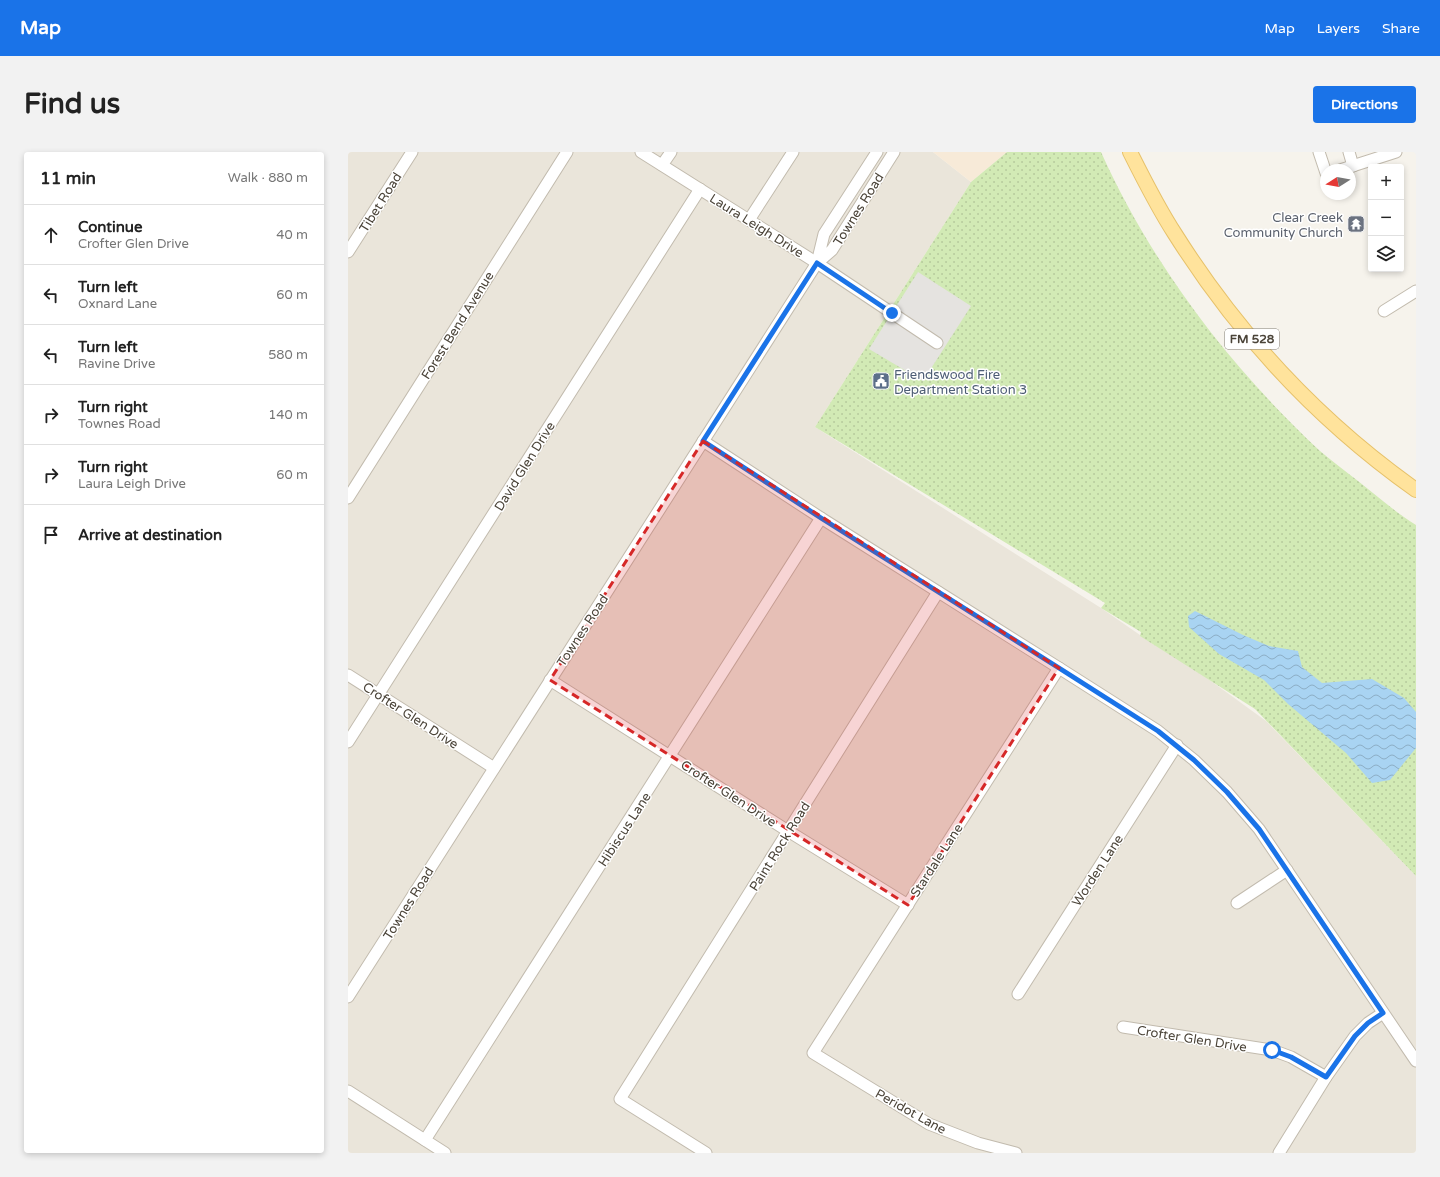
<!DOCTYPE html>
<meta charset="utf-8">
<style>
body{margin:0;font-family:"Varela Round",sans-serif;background:#f2f2f2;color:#222}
.controls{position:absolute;right:12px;top:12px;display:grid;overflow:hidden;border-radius:4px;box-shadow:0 2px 6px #0003}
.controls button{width:36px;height:36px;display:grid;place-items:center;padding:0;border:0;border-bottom:1px solid #e0e0e0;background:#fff;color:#222;font:20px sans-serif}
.compass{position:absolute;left:972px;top:12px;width:36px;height:36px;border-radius:50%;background:#fff;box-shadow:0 2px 6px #0003;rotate:259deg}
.stop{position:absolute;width:12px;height:12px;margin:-9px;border:3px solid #1a73e8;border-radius:50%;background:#fff}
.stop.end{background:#1a73e8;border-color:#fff;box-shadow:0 1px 4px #0008}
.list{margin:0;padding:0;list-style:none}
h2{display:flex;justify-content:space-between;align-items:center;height:52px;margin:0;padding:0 16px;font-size:17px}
h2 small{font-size:13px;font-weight:400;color:#767676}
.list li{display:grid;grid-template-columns:26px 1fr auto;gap:12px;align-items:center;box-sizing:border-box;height:60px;padding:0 16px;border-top:1px solid #e0e0e0}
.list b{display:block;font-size:15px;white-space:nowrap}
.list p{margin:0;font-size:13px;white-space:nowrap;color:#767676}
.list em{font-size:13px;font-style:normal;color:#767676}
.icon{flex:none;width:22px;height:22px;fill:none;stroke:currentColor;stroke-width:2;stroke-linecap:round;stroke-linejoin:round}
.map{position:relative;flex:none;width:1068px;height:1001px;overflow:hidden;border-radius:4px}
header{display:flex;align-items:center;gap:24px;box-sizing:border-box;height:56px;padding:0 20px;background:#1a73e8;color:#fff}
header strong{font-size:19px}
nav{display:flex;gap:22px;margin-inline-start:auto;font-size:14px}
.intro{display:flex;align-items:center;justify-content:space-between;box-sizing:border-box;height:96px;padding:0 24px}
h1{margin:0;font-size:28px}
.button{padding:10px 18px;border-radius:4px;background:#1a73e8;color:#fff;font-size:14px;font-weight:700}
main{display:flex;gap:24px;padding:0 24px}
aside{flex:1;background:#fff;border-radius:4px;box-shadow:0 2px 6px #0003}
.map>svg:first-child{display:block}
.residential{fill:#eae5da}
.commercial{fill:#f7ead8}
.park{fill:url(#park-dots)}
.parking{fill:#e5e3e0}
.water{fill:url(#water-waves)}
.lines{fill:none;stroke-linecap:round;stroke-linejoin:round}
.minor-casing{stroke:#c2bbae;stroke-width:13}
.major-casing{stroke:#e6c16a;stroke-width:16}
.minor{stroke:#fff;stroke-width:11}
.major{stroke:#ffe39c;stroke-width:14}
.route{stroke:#1a73e8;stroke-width:5}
.marked{fill:#d62828;fill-opacity:0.2;stroke:#d62828;stroke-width:3;stroke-dasharray:8 5;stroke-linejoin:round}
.labels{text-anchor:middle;stroke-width:3;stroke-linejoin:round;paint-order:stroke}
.shield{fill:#fff;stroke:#817c74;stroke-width:1}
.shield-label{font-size:12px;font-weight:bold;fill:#4b4439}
.street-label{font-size:13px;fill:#4b4439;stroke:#fff}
.worship-label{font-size:13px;fill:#5b616d;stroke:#fff;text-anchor:end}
.service-label{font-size:13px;fill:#4e5e75;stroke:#fff;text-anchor:start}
</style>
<header>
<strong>Map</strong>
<nav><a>Map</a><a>Layers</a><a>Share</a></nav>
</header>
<div class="intro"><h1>Find us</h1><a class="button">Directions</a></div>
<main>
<aside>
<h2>11 min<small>Walk · 880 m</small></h2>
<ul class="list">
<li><svg class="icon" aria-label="ahead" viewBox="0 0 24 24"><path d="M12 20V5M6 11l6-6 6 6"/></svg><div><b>Continue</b><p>Crofter Glen Drive</p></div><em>40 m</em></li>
<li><svg class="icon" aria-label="left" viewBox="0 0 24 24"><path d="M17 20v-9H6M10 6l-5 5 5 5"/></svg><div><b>Turn left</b><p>Oxnard Lane</p></div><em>60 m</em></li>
<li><svg class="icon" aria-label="left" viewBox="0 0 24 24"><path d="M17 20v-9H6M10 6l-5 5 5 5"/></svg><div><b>Turn left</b><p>Ravine Drive</p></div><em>580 m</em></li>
<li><svg class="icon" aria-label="right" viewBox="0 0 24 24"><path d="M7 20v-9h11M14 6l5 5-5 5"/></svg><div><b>Turn right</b><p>Townes Road</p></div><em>140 m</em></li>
<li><svg class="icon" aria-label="right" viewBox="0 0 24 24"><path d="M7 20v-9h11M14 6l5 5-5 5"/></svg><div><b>Turn right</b><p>Laura Leigh Drive</p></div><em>60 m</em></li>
<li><svg class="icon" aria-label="arrive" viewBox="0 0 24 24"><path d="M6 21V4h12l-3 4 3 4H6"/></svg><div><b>Arrive at destination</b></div></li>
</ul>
</aside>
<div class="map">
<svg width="1068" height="1001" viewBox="0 0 1068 1001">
<defs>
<pattern id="park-dots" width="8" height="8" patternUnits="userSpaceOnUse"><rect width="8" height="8" fill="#d2eab5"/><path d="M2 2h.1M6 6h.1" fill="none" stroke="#b6ca9c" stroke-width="1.8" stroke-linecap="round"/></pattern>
<pattern id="water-waves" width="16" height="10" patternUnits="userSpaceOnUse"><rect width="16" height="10" fill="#a9d4f2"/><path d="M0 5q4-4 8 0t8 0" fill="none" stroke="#8caec5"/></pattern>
</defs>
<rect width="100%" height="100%" fill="#f6f3ec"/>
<!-- residential -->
<polygon class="residential" points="0,0 585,0 623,30 467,275 753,456 805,492 852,521 918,569 1068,724 1068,1001 0,1001"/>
<!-- commercial -->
<polygon class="commercial" points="585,0 659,0 623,30"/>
<!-- park -->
<path class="park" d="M659 0H753C804 113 881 214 972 299 984 309 997 319 1010 329 1029 344 1047 360 1068 373V724L907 557 792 484 793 480 753 456 757 451 467 275 623 30Z"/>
<!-- parking -->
<polygon class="parking" points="570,120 623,154 575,229 521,197"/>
<!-- water -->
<polygon class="water" points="847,459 895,483 921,494 950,499 954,515 974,531 1024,527 1056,546 1068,560 1068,596 1042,628 1024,631 998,601 940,552 916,528 871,502 841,475 840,464"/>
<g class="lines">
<defs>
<g id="minor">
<polyline points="293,0 469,111 589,191"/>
<polyline points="971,0 978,21"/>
<polyline points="1001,0 1005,14"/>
<polyline points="314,13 323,0"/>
<polyline points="992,18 1048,0"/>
<polyline points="401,68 445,0"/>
<polyline points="0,100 64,0"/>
<polyline points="469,111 476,82 529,0"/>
<polyline points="1036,159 1068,139"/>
<polyline points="355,289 473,366 711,516 810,579 846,608 879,640 911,677 1068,909"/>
<polyline points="0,346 219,0"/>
<polyline points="0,523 146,616"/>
<polyline points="202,528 440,679 560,753"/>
<polyline points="0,590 352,37"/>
<polyline points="889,751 939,718"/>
<polyline points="670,842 829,593"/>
<polyline points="0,845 469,111 484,98 546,0"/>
<polyline points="775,875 924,898 943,905 978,925"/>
<polyline points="0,939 97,1001"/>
<polyline points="77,988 473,366"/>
<polyline points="358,1001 272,947 590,440"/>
<polyline points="668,1001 630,991 581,972 465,901 711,516"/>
<polyline points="931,1001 978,925 1007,884 1020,871 1035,861"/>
</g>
<path id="major" d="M782 0C796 28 810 56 827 82 890 182 972 270 1068 338"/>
</defs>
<!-- minor casing -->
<use href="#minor" class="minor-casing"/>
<!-- major casing -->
<use href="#major" class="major-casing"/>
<!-- minor -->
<use href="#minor" class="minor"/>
<!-- major -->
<use href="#major" class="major"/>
</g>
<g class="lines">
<!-- route -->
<polyline class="route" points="544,161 469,111 355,289 473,366 711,516 810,579 846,608 879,640 911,677 1035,861 1020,871 1007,884 978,925 943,905 924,898"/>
</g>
<!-- marked area -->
<path class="marked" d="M355 289 711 516 560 753 202 528Z"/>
<!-- icons -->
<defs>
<symbol id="temple-square" viewBox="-11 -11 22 22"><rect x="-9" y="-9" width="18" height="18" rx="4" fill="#6b7280" stroke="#fff"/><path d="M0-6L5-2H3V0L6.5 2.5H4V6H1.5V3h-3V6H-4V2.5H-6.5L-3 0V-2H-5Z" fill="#fff"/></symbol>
<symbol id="civic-square" viewBox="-11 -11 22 22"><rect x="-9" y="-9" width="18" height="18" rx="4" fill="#5c6f8a" stroke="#fff"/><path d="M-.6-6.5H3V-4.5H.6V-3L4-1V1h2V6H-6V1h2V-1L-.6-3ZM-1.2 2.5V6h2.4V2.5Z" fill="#fff"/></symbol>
</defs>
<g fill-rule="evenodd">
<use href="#temple-square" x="998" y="62" width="20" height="20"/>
<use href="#civic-square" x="523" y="219" width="20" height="20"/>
</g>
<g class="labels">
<!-- shield labels -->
<rect class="shield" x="877" y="177" width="54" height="20" rx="3"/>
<g class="shield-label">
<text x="904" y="191">FM 528</text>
</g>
<!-- street labels -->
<g class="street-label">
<text transform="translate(32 50) rotate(-58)" y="5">Tibet Road</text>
<text transform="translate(510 57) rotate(-58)" y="5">Townes Road</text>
<text transform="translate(409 73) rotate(32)" y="5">Laura Leigh Drive</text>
<text transform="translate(109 173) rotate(-58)" y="5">Forest Bend Avenue</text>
<text transform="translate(176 314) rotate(-58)" y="5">David Glen Drive</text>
<text transform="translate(234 478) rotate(-57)" y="5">Townes Road</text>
<text transform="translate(63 563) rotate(33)" y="5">Crofter Glen Drive</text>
<text transform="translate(381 641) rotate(33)" y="5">Crofter Glen Drive</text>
<text transform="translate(276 677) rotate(-57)" y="5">Hibiscus Lane</text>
<text transform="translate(431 694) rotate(-58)" y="5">Paint Rock Road</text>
<text transform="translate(588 708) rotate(-57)" y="5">Stardale Lane</text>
<text transform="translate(749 718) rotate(-57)" y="5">Worden Lane</text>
<text transform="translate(60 751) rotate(-58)" y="5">Townes Road</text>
<text transform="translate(844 886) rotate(9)" y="5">Crofter Glen Drive</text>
<text transform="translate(563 959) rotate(29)" y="5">Peridot Lane</text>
</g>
<!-- worship labels -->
<g class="worship-label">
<text x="995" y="70">Clear Creek<tspan x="995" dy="15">Community Church</tspan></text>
</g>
<!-- service labels -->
<g class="service-label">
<text x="546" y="227">Friendswood Fire<tspan x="546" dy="15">Department Station 3</tspan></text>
</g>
</g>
</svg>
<div class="controls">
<button>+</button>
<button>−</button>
<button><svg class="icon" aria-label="layers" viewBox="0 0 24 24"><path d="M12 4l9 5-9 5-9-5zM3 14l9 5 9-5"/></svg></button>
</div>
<svg class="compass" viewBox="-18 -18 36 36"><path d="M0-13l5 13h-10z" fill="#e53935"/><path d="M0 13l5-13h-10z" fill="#767676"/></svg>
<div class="stop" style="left:924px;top:898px"></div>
<div class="stop end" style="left:544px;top:161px"></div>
</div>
</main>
